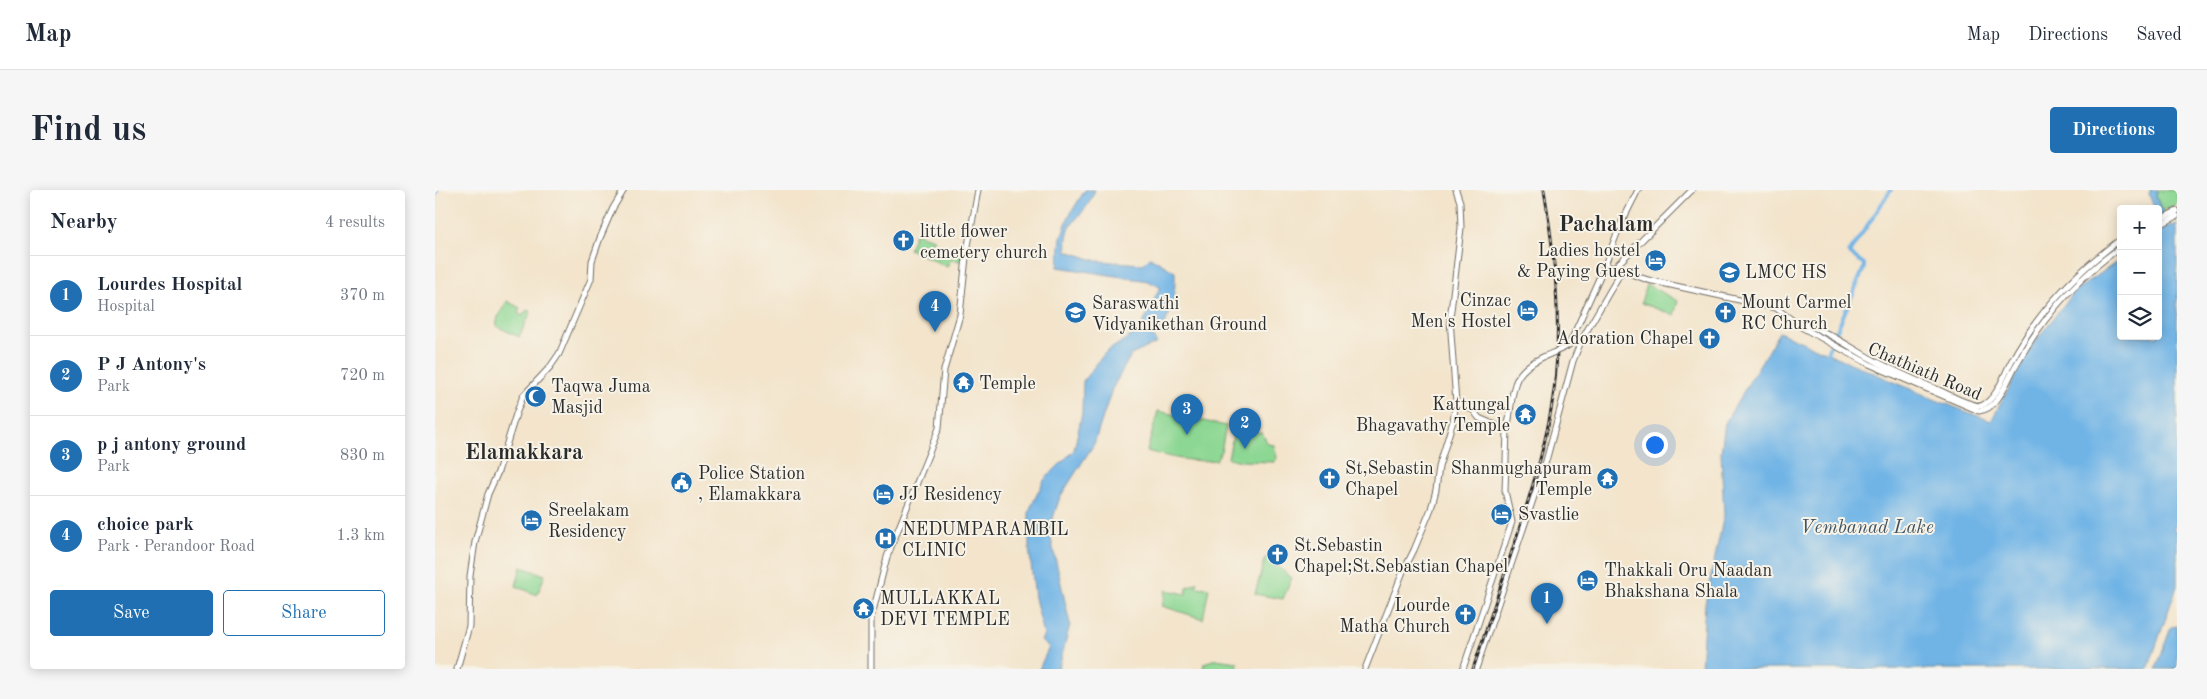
<!DOCTYPE html>
<meta charset="utf-8">
<style>
body{margin:0;font-family:"Old Standard TT",serif;background:#f6f6f7;color:#1f2937}
.controls{position:absolute;right:15px;top:15px;display:grid;overflow:hidden;border-radius:5px;box-shadow:0 2px 12px #0003}
.controls button{width:45px;height:45px;display:grid;place-items:center;padding:0;border:0;border-bottom:1px solid #e0e1e3;background:#fff;color:#1f2937;font:25px sans-serif}
.you{position:absolute;left:1219px;top:254px;width:18px;height:18px;margin:-12px;border:4px solid #fff;border-radius:50%;background:#1a73e8;box-shadow:0 0 0 8px #1a73e833}
.badge{display:grid;place-items:center;width:32px;height:32px;border-radius:50%;background:#1f6fb2;color:#fff;font-size:16px;font-weight:700}
.pin{position:absolute;translate:-50% -41px;filter:drop-shadow(0 1px 2px #0008)}
.pin::after{content:'';position:absolute;top:26px;width:18px;height:15px;background:inherit;clip-path:polygon(0 0,100% 0,50% 100%)}
.list{margin:0;padding:0;list-style:none}
h2{display:flex;justify-content:space-between;align-items:center;height:65px;margin:0;padding:0 20px;font-size:21px}
h2 small{font-size:16px;font-weight:400;color:#747a83}
.list li{display:grid;grid-template-columns:32px 1fr auto;gap:15px;align-items:center;box-sizing:border-box;height:80px;padding:0 20px;border-top:1px solid #e0e1e3}
.list b{display:block;font-size:19px;white-space:nowrap}
.list p{margin:0;font-size:16px;white-space:nowrap;color:#747a83}
.list em{font-size:16px;font-style:normal;color:#747a83}
.actions{display:flex;gap:10px;padding:15px 20px}
.actions a{flex:1;padding:11px 0;border:1px solid #1f6fb2;border-radius:5px;text-align:center;font-size:18px;color:#1f6fb2}
.actions .main{background:#1f6fb2;color:#fff}
.icon{flex:none;width:28px;height:28px;fill:none;stroke:currentColor;stroke-width:2;stroke-linecap:round;stroke-linejoin:round}
.map{position:relative;flex:none;width:1742px;height:479px;overflow:hidden;border-radius:5px}
header{display:flex;align-items:center;gap:30px;box-sizing:border-box;height:70px;padding:0 25px;background:#fff;border-bottom:1px solid #e0e1e3}
header strong{font-size:24px}
nav{display:flex;gap:28px;margin-inline-start:auto;font-size:18px}
.intro{display:flex;align-items:center;justify-content:space-between;box-sizing:border-box;height:120px;padding:0 30px}
h1{margin:0;font-size:35px}
.button{padding:12px 22px;border-radius:5px;background:#1f6fb2;color:#fff;font-size:18px;font-weight:700}
main{display:flex;gap:30px;padding:0 30px}
aside{flex:1;background:#fff;border-radius:5px;box-shadow:0 2px 12px #0003}
.map>svg:first-child{display:block}
.green{fill:#8cd793;stroke:#5c815f}
.water{fill:#70b4e6;stroke:#4e7088}
.lines{fill:none;stroke-linecap:round;stroke-linejoin:round}
.canal{stroke:#70b4e6;stroke-width:4}
.secondary-casing{stroke:#716c63;stroke-width:7}
.secondary{stroke:#fff;stroke-width:5}
.rail-casing{stroke:#2b2b2b;stroke-width:3}
.rail{stroke:#f7f3e8;stroke-width:1;stroke-dasharray:4;stroke-linecap:butt}
.secondary-bridge-casing{stroke:#716c63;stroke-width:7;stroke-linecap:butt}
.secondary-bridge{stroke:#fff;stroke-width:5}
.labels{text-anchor:middle;stroke-width:4;stroke-linejoin:round;paint-order:stroke}
.poi-label{font-size:18px;fill:#2b2b2b;stroke:#f7f3e8;text-anchor:start}
.street-label{font-size:18px;fill:#2b2b2b;stroke:#f7f3e8}
.water-label{font-size:19px;font-style:italic;fill:#405463;stroke:#f7f3e8}
.district-label{font-size:22px;font-weight:bold;fill:#2b2b2b;stroke:#f7f3e8}
</style>
<header>
<strong>Map</strong>
<nav><a>Map</a><a>Directions</a><a>Saved</a></nav>
</header>
<div class="intro"><h1>Find us</h1><a class="button">Directions</a></div>
<main>
<aside>
<h2>Nearby<small>4 results</small></h2>
<ul class="list">
<li><span class="badge">1</span><div><b>Lourdes Hospital</b><p>Hospital</p></div><em>370 m</em></li>
<li><span class="badge">2</span><div><b>P J Antony's</b><p>Park</p></div><em>720 m</em></li>
<li><span class="badge">3</span><div><b>p j antony ground</b><p>Park</p></div><em>830 m</em></li>
<li><span class="badge">4</span><div><b>choice park</b><p>Park · Perandoor Road</p></div><em>1.3 km</em></li>
</ul>
<div class="actions"><a class="main">Save</a><a>Share</a></div>
</aside>
<div class="map">
<svg width="1742" height="479" viewBox="0 0 1742 479">
<rect width="100%" height="100%" fill="#f7f3e8"/>
<filter id="ink" filterUnits="userSpaceOnUse"><feTurbulence type="fractalNoise" baseFrequency=".02" numOctaves="2"/><feDisplacementMap in="SourceGraphic" scale="10" xChannelSelector="R" yChannelSelector="G"/><feConvolveMatrix kernelMatrix="1 2 1 2 8 2 1 2 1" color-interpolation-filters="sRGB"/></filter>
<filter id="wash" filterUnits="userSpaceOnUse"><feTurbulence type="fractalNoise" baseFrequency=".0096" numOctaves="4" result="noise"/><feDisplacementMap in="SourceGraphic" scale="20" xChannelSelector="R" yChannelSelector="G"/><feGaussianBlur stdDeviation="1.12" result="paint"/><feColorMatrix in="noise" values="0 0 0 0 0 0 0 0 0 0 0 0 0 0 0 0 0 1.4 0 .05"/><feComposite in="paint" operator="in"/></filter>
<g filter="url(#wash)">
<rect width="100%" height="100%" fill="#f3e4cb"/>
<!-- green -->
<g class="green">
<polygon points="1722,0 1742,0 1742,14 1727,21 1721,7"/>
<polygon points="480,43 499,49 491,67 474,59"/>
<polygon points="498,55 528,64 526,71 515,70 512,77 492,67"/>
<polygon points="1211,94 1243,111 1239,125 1206,113"/>
<polygon points="72,111 85,118 83,123 87,126 92,120 96,122 84,147 61,136 63,127"/>
<path d="M723 221 791 236 786 261 781 270C759 273 733 267 712 261Z"/>
<polygon points="800,237 827,243 833,254 839,255 842,268 839,272 807,271 793,268"/>
<polygon points="830,368 836,368 840,375 857,388 848,409 820,404"/>
<polygon points="86,377 110,385 102,405 81,396"/>
<polygon points="763,392 761,397 774,398 768,429 727,416 731,400 751,404 752,397"/>
<polygon points="781,469 802,472 803,479 768,479 769,473"/>
</g>
<!-- water -->
<g class="water">
<path d="M650 0H660C658 4 657 8 655 11 644 31 629 32 632 61L662 71 708 74 715 67 740 82C740 106 739 121 725 140L715 143 722 153 696 165 677 199 659 254 625 307 614 340 635 434 624 477 622 479H604L614 457 606 451 609 445 600 408 594 357V321L609 290 639 260 647 224 648 191 670 163 697 145 706 144 704 142 725 97 713 91 623 77 626 47 634 26Z"/>
<polygon points="1715,0 1722,0 1721,7 1734,37 1742,34 1742,333 1738,339 1742,341 1742,396 1713,479 1266,479 1270,414 1289,325 1286,263 1290,233 1344,142 1501,210 1556,231 1598,154 1639,102 1686,69 1686,146 1723,146 1723,43 1730,39 1723,26 1723,19 1720,19 1714,5"/>
<polygon points="1742,436 1742,479 1721,479 1736,437"/>
</g>
<g class="lines">
<!-- canal -->
<g class="canal">
<polyline points="0,5 2,0"/>
<polyline points="1392,163 1429,78 1429,74 1414,63 1456,0"/>
</g>
</g>
</g>
<g filter="url(#ink)">
<g class="lines">
<defs>
<g id="secondary">
<path d="M1203 0 1184 38 1170 75 1213 90 1341 118 1368 138 1434 174 1544 221C1564 219 1572 190 1581 175 1607 128 1642 88 1686 57"/>
<polyline points="1723,30 1742,21"/>
<polyline points="1723,36 1742,26"/>
<polyline points="1179,78 1257,0"/>
<path d="M1364 134C1380 133 1418 159 1433 167 1457 180 1482 191 1506 201 1519 207 1532 215 1546 216 1562 209 1568 187 1576 172 1602 123 1641 82 1686 49"/>
<polyline points="1021,213 1038,220 1044,228 1072,240"/>
<polyline points="22,479 34,436 35,386 40,352 53,304 63,282 81,224 88,206 115,177 124,164 156,89 157,71 165,48 178,18 189,0"/>
<polyline points="436,479 436,429 452,367 504,238 509,180 525,125 531,67 543,0"/>
<polyline points="930,479 967,384 979,360 996,319 1001,300 1004,277 1018,231 1021,213 1015,129 1026,38 1025,12 1021,0"/>
<polyline points="1028,479 1077,332 1070,301 1072,240 1074,229"/>
<polyline points="1041,479 1111,271 1138,171 1147,149 1186,82"/>
</g>
</defs>
<!-- secondary casing -->
<use href="#secondary" class="secondary-casing"/>
<!-- secondary -->
<use href="#secondary" class="secondary"/>
<defs>
<path id="rail" d="M1038 479C1054 432 1069 386 1084 339 1099 293 1113 247 1119 200 1127 133 1120 66 1109 0"/>
</defs>
<!-- rail casing -->
<use href="#rail" class="rail-casing"/>
<!-- rail -->
<use href="#rail" class="rail"/>
<defs>
<path id="secondary-bridge" d="M1074 229C1079 197 1076 182 1108 167 1117 163 1126 160 1134 155L1170 75"/>
</defs>
<!-- secondary-bridge casing -->
<use href="#secondary-bridge" class="secondary-bridge-casing"/>
<!-- secondary-bridge -->
<use href="#secondary-bridge" class="secondary-bridge"/>
</g>
</g>
<!-- icons -->
<defs>
<symbol id="church-disc" viewBox="-11 -11 22 22"><circle r="9.5" fill="#1f6fb2" stroke="#f7f3e8"/><path d="M-1.2-6h2.4v3.5h3.3v2.4h-3.3V6h-2.4V-.1h-3.3v-2.4h3.3Z" fill="#fff"/></symbol>
<symbol id="hotel-disc" viewBox="-11 -11 22 22"><circle r="9.5" fill="#1f6fb2" stroke="#f7f3e8"/><path d="M-6-4.5h1.5V1H6V5H4.5V3h-9V5H-6ZM-4 0a1.8 1.8 0 1 1 3.6 0ZM.5 0V-2.5h3Q6-2.5 6 0Z" fill="#fff"/></symbol>
<symbol id="school-disc" viewBox="-11 -11 22 22"><circle r="9.5" fill="#1f6fb2" stroke="#f7f3e8"/><path d="M0-5L7-2L0 1L-7-2ZM-4 1L0 2.5L4 1V4Q0 6-4 4Z" fill="#fff"/></symbol>
<symbol id="temple-disc" viewBox="-11 -11 22 22"><circle r="9.5" fill="#1f6fb2" stroke="#f7f3e8"/><path d="M0-6L5-2H3V0L6.5 2.5H4V6H1.5V3h-3V6H-4V2.5H-6.5L-3 0V-2H-5Z" fill="#fff"/></symbol>
<symbol id="mosque-disc" viewBox="-11 -11 22 22"><circle r="9.5" fill="#1f6fb2" stroke="#f7f3e8"/><path d="M3.5-4.9A6 6 0 1 0 3.5 4.9A5 5 0 1 1 3.5-4.9Z" fill="#fff"/></symbol>
<symbol id="civic-disc" viewBox="-11 -11 22 22"><circle r="9.5" fill="#1f6fb2" stroke="#f7f3e8"/><path d="M-.6-6.5H3V-4.5H.6V-3L4-1V1h2V6H-6V1h2V-1L-.6-3ZM-1.2 2.5V6h2.4V2.5Z" fill="#fff"/></symbol>
<symbol id="hospital-disc" viewBox="-11 -11 22 22"><circle r="9.5" fill="#1f6fb2" stroke="#f7f3e8"/><path d="M-5-5h3v3.5h4V-5h3V5h-3V1.5h-4V5h-3Z" fill="#fff"/></symbol>
</defs>
<g fill-rule="evenodd">
<use href="#church-disc" x="456" y="38" width="25" height="25"/>
<use href="#hotel-disc" x="1208" y="58" width="25" height="25"/>
<use href="#school-disc" x="1282" y="70" width="25" height="25"/>
<use href="#hotel-disc" x="1080" y="108" width="25" height="25"/>
<use href="#church-disc" x="1278" y="110" width="25" height="25"/>
<use href="#school-disc" x="628" y="110" width="25" height="25"/>
<use href="#church-disc" x="1262" y="136" width="25" height="25"/>
<use href="#temple-disc" x="516" y="180" width="25" height="25"/>
<use href="#mosque-disc" x="88" y="194" width="25" height="25"/>
<use href="#temple-disc" x="1078" y="212" width="25" height="25"/>
<use href="#church-disc" x="882" y="276" width="25" height="25"/>
<use href="#temple-disc" x="1160" y="276" width="25" height="25"/>
<use href="#civic-disc" x="234" y="280" width="25" height="25"/>
<use href="#hotel-disc" x="436" y="292" width="25" height="25"/>
<use href="#hotel-disc" x="1054" y="312" width="25" height="25"/>
<use href="#hotel-disc" x="84" y="318" width="25" height="25"/>
<use href="#hospital-disc" x="438" y="336" width="25" height="25"/>
<use href="#church-disc" x="830" y="352" width="25" height="25"/>
<use href="#hotel-disc" x="1140" y="378" width="25" height="25"/>
<use href="#temple-disc" x="416" y="406" width="25" height="25"/>
<use href="#church-disc" x="1018" y="412" width="25" height="25"/>
</g>
<g class="labels">
<!-- poi labels -->
<g class="poi-label">
<text x="485" y="47">little flower<tspan x="485" dy="21">cemetery church</tspan></text>
<text x="1205" y="66" text-anchor="end">Ladies hostel<tspan x="1205" dy="21">&amp; Paying Guest</tspan></text>
<text x="1310" y="88">LMCC HS</text>
<text x="1076" y="116" text-anchor="end">Cinzac<tspan x="1076" dy="21">Men's Hostel</tspan></text>
<text x="1306" y="118">Mount Carmel<tspan x="1306" dy="21">RC Church</tspan></text>
<text x="657" y="119">Saraswathi<tspan x="657" dy="21">Vidyanikethan Ground</tspan></text>
<text x="1258" y="154" text-anchor="end">Adoration Chapel</text>
<text x="544" y="199">Temple</text>
<text x="116" y="202">Taqwa Juma<tspan x="116" dy="21">Masjid</tspan></text>
<text x="1075" y="220" text-anchor="end">Kattungal<tspan x="1075" dy="21">Bhagavathy Temple</tspan></text>
<text x="910" y="284">St,Sebastin<tspan x="910" dy="21">Chapel</tspan></text>
<text x="1157" y="284" text-anchor="end">Shanmughapuram<tspan x="1157" dy="21">Temple</tspan></text>
<text x="263" y="289">Police Station<tspan x="263" dy="21">, Elamakkara</tspan></text>
<text x="464" y="310">JJ Residency</text>
<text x="113" y="326">Sreelakam<tspan x="113" dy="21">Residency</tspan></text>
<text x="1083" y="330">Svastlie</text>
<text x="467" y="345">NEDUMPARAMBIL<tspan x="467" dy="21">CLINIC</tspan></text>
<text x="859" y="361">St.Sebastin<tspan x="859" dy="21">Chapel;St.Sebastian Chapel</tspan></text>
<text x="1169" y="386">Thakkali Oru Naadan<tspan x="1169" dy="21">Bhakshana Shala</tspan></text>
<text x="445" y="414">MULLAKKAL<tspan x="445" dy="21">DEVI TEMPLE</tspan></text>
<text x="1015" y="421" text-anchor="end">Lourde<tspan x="1015" dy="21">Matha Church</tspan></text>
</g>
<!-- street labels -->
<g class="street-label">
<text transform="translate(1490 181) rotate(23)" y="6">Chathiath Road</text>
</g>
<!-- water labels -->
<g class="water-label">
<text x="1432" y="343">Vembanad Lake</text>
</g>
<!-- district labels -->
<g class="district-label">
<text x="1171" y="41">Pachalam</text>
<text x="89" y="269">Elamakkara</text>
</g>
</g>
</svg>
<div class="controls">
<button>+</button>
<button>−</button>
<button><svg class="icon" aria-label="layers" viewBox="0 0 24 24"><path d="M12 4l9 5-9 5-9-5zM3 14l9 5 9-5"/></svg></button>
</div>
<div class="you"></div>
<div class="pin badge" style="left:1112px;top:434px">1</div>
<div class="pin badge" style="left:810px;top:259px">2</div>
<div class="pin badge" style="left:752px;top:245px">3</div>
<div class="pin badge" style="left:500px;top:142px">4</div>
</div>
</main>
